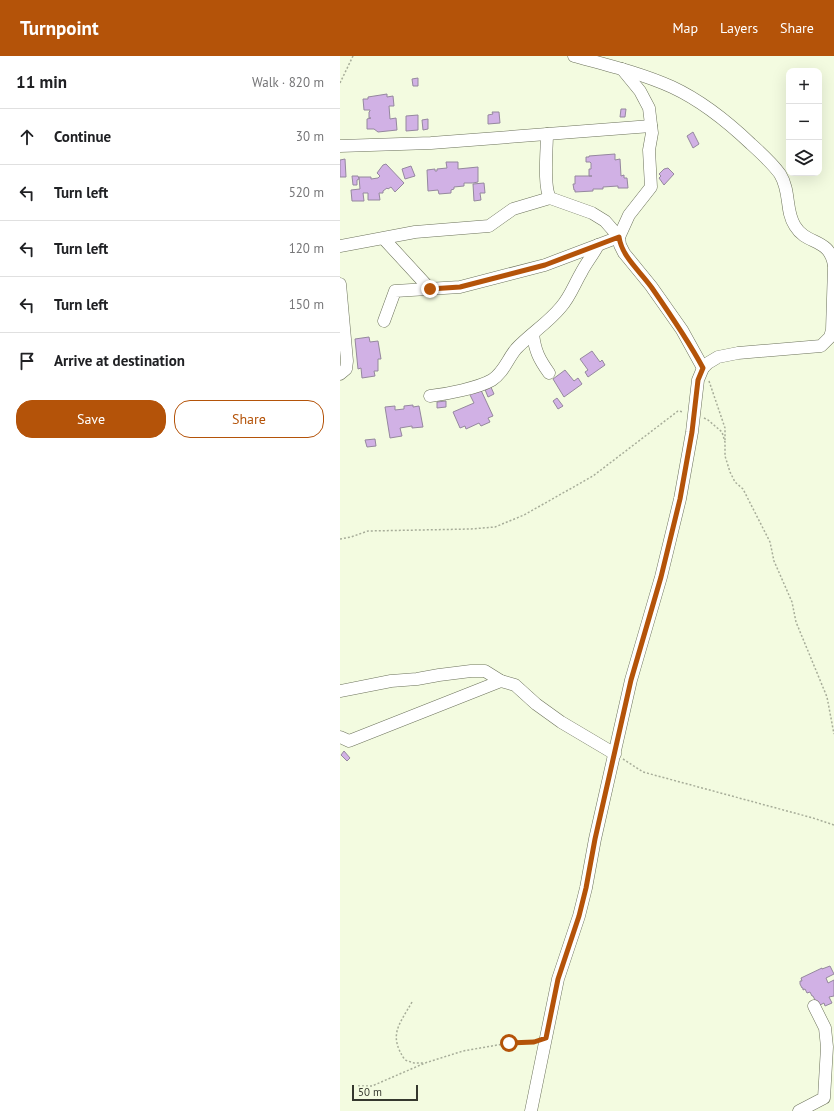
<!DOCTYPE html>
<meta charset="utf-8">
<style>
body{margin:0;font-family:"PT Sans",sans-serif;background:#f2f2f2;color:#202124}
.controls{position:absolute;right:12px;top:12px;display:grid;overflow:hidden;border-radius:8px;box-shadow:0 4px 16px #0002}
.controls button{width:36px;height:36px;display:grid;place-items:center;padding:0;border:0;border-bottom:1px solid #e0e0e0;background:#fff;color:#202124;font:20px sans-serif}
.scale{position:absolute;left:12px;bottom:10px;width:66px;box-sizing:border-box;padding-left:4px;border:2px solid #35382e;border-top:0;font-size:11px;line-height:14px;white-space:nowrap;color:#35382e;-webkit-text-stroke:3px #f3fbe0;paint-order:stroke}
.stop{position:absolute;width:12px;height:12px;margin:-9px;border:3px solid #b45309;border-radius:50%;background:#fff}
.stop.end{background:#b45309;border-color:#fff;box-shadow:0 1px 4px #0008}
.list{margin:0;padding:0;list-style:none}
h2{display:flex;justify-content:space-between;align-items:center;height:52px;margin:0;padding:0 16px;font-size:17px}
h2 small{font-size:13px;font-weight:400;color:#757577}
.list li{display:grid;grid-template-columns:26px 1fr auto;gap:12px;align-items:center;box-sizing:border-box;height:56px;padding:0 16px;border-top:1px solid #e0e0e0}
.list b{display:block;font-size:15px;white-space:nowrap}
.list em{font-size:13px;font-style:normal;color:#757577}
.actions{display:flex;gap:8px;padding:12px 16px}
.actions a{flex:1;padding:9px 0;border:1px solid #b45309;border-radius:16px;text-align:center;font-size:14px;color:#b45309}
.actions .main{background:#b45309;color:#fff}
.icon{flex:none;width:22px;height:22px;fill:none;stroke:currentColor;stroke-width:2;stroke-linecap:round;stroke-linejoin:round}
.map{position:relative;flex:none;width:494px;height:1055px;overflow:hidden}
header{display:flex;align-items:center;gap:24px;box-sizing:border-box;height:56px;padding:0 20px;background:#b45309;color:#fff}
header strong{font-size:19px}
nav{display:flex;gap:22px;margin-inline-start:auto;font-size:14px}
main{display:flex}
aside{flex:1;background:#fff}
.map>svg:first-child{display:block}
.building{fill:#d1b1e5;stroke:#95889e}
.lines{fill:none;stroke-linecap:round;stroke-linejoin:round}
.minor-casing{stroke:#6c725b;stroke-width:13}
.path{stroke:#a7ad99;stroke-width:1.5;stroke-dasharray:2 2;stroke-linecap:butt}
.minor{stroke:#fff;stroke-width:12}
.route{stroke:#b45309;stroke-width:5}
</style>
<header>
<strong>Turnpoint</strong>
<nav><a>Map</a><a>Layers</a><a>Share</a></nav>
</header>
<main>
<aside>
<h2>11 min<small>Walk · 820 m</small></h2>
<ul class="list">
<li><svg class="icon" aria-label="ahead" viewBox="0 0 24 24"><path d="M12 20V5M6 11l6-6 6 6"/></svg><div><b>Continue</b></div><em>30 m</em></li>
<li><svg class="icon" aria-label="left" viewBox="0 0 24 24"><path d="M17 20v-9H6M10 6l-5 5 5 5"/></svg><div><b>Turn left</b></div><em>520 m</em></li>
<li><svg class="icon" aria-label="left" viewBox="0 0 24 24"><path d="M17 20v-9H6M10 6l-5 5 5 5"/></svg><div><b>Turn left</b></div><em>120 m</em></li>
<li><svg class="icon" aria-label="left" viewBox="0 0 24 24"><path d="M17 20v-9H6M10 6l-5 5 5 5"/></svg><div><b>Turn left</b></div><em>150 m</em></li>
<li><svg class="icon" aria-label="arrive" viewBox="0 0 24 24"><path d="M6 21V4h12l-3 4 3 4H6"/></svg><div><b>Arrive at destination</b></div></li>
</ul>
<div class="actions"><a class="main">Save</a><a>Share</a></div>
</aside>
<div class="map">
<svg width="494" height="1055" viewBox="0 0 494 1055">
<rect width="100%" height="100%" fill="#f3fbe0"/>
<!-- building -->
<g class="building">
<polygon points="78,22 78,30 73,30 72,23"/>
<polygon points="47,38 47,41 53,40 54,50 49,50 50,63 56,62 57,74 38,76 34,73 27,73 27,63 31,62 29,62 29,56 30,55 30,54 24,54 23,43 28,43 28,41"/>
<polygon points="281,53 286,53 285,61 280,61"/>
<polygon points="152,56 159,56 160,67 148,68 148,59 153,58"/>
<polygon points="78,59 78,74 66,75 66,60"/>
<polygon points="88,63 88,73 83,74 82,64"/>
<polygon points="353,76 359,88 353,92 347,80"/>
<polygon points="275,98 275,104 280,103 281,120 284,119 284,122 287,122 288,132 278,132 278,130 263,131 263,133 253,133 253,135 235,136 235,134 234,134 233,128 235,128 235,120 252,120 249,120 249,113 251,113 251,107 250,106 246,106 246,101 249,101 249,100"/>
<polygon points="5,103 6,121 0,121 0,104"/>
<polygon points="106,106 118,106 118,113 138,111 138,126 133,127 124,127 124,130 114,131 114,133 111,134 111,137 99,138 98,134 88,135 87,114 95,113 95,115 97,115 97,113 107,112"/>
<polygon points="46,108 64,127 55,136 51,131 48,133 47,132 43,135 43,137 39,137 40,144 28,144 28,137 23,137 24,145 12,145 11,134 20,133 19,121 31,121 31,123 38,122 40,120 37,117 43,109"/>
<polygon points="71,110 75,120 65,123 62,113"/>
<polygon points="328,112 334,118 324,129 319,122 321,120 319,118 324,113"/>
<polygon points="12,120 18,120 19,123 17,124 17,129 13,129"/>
<polygon points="144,127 145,137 140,137 141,144 134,145 133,128"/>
<polygon points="29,281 30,286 38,285 41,303 38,303 38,315 34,315 35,320 22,322 21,312 18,313 15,283"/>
<polygon points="252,295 260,306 262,304 265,309 248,321 245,316 248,314 240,303"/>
<polygon points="225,314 234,325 238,322 242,328 224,341 213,323"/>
<polygon points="150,329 154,338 148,341 144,331"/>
<polygon points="140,332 153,360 148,362 150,366 141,370 139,367 126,373 125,370 120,372 113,356 134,347 129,337"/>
<polygon points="217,342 223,350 218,353 213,345"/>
<polygon points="106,345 106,351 97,352 97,346"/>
<polygon points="73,349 73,351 79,350 83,371 72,372 72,370 60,372 62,380 50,382 45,351 55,350 55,354 64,353 64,350"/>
<polygon points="35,383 36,390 27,391 25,384"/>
<polygon points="4,695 10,702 7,705 1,699"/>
<polygon points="490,910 494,918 486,922 488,927 494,924 494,940 489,941 492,947 485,950 484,947 478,950 473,940 472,940 470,936 467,937 465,933 463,934 463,932 462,932 460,928 460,925 462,925 461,922 482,912 482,913"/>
</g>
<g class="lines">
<defs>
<g id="minor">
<path d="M234 0C267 9 301 17 332 31 360 44 389 67 411 88 421 97 432 107 440 118 451 136 445 155 455 170 467 190 489 181 494 209"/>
<path d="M207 78C207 93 203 130 210 142L252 157 265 165 279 181 280 189 284 197 311 230 342 274 363 312"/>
<polyline points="0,90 91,87 311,70"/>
<polyline points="44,183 90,233"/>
<polyline points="0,190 75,176 149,170 173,153 210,142"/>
<polyline points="0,228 7,305 6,313 0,318"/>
<polyline points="44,265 55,235 120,231 205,209 279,181 289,159 311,131 309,94 312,77 309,52 300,35 282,13"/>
<path d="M193 278C195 295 199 303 209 317"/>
<path d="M90 340C107 338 138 332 152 324 164 316 167 304 176 293 190 278 208 267 221 251 230 241 234 229 241 217 246 207 253 199 258 189"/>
<polyline points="0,635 51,625 77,623 99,619 131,615 145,615 161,625"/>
<polyline points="0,681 9,685 161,625 175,629 196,648 221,666 275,698"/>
<polyline points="191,1055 218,923 239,860 246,832 255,783 291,624 321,521 340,443 352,376 358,324 363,312 368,307 378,301 398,297 481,290 490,281 492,274 494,211"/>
<polyline points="459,1055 484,1042 487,991 485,972 474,950"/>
</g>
</defs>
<!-- minor casing -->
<use href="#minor" class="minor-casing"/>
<!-- path -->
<g class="path">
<polyline points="0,27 13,0"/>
<polyline points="369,325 385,372 385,384"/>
<polyline points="364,362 368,364 382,376 385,386 385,400 390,416 395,426 403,433 430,486 434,505 452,546 456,566 487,641 494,678"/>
<polyline points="0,483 11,481 28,475 131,473 155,471 184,459 253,420 338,355 344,356"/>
<polyline points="283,703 303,716 473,762 494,769"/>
<path d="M72 946C59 969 48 979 65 1004L74 1007H83"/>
<polyline points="18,1030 32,1030 85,1007 123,995 169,987 195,986"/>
</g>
<!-- minor -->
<use href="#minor" class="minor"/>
</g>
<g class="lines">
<!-- route -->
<path class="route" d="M90 233 120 231 205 209 279 181C282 201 300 215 312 232 330 258 348 284 363 312L358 324 352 376 340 443 321 521 291 624 255 783 246 832 239 860 218 923 206 982 194 986 169 987"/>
</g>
</svg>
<div class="controls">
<button>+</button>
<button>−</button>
<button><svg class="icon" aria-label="layers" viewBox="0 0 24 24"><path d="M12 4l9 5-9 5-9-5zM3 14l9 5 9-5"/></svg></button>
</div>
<div class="scale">50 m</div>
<div class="stop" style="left:169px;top:987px"></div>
<div class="stop end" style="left:90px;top:233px"></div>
</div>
</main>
